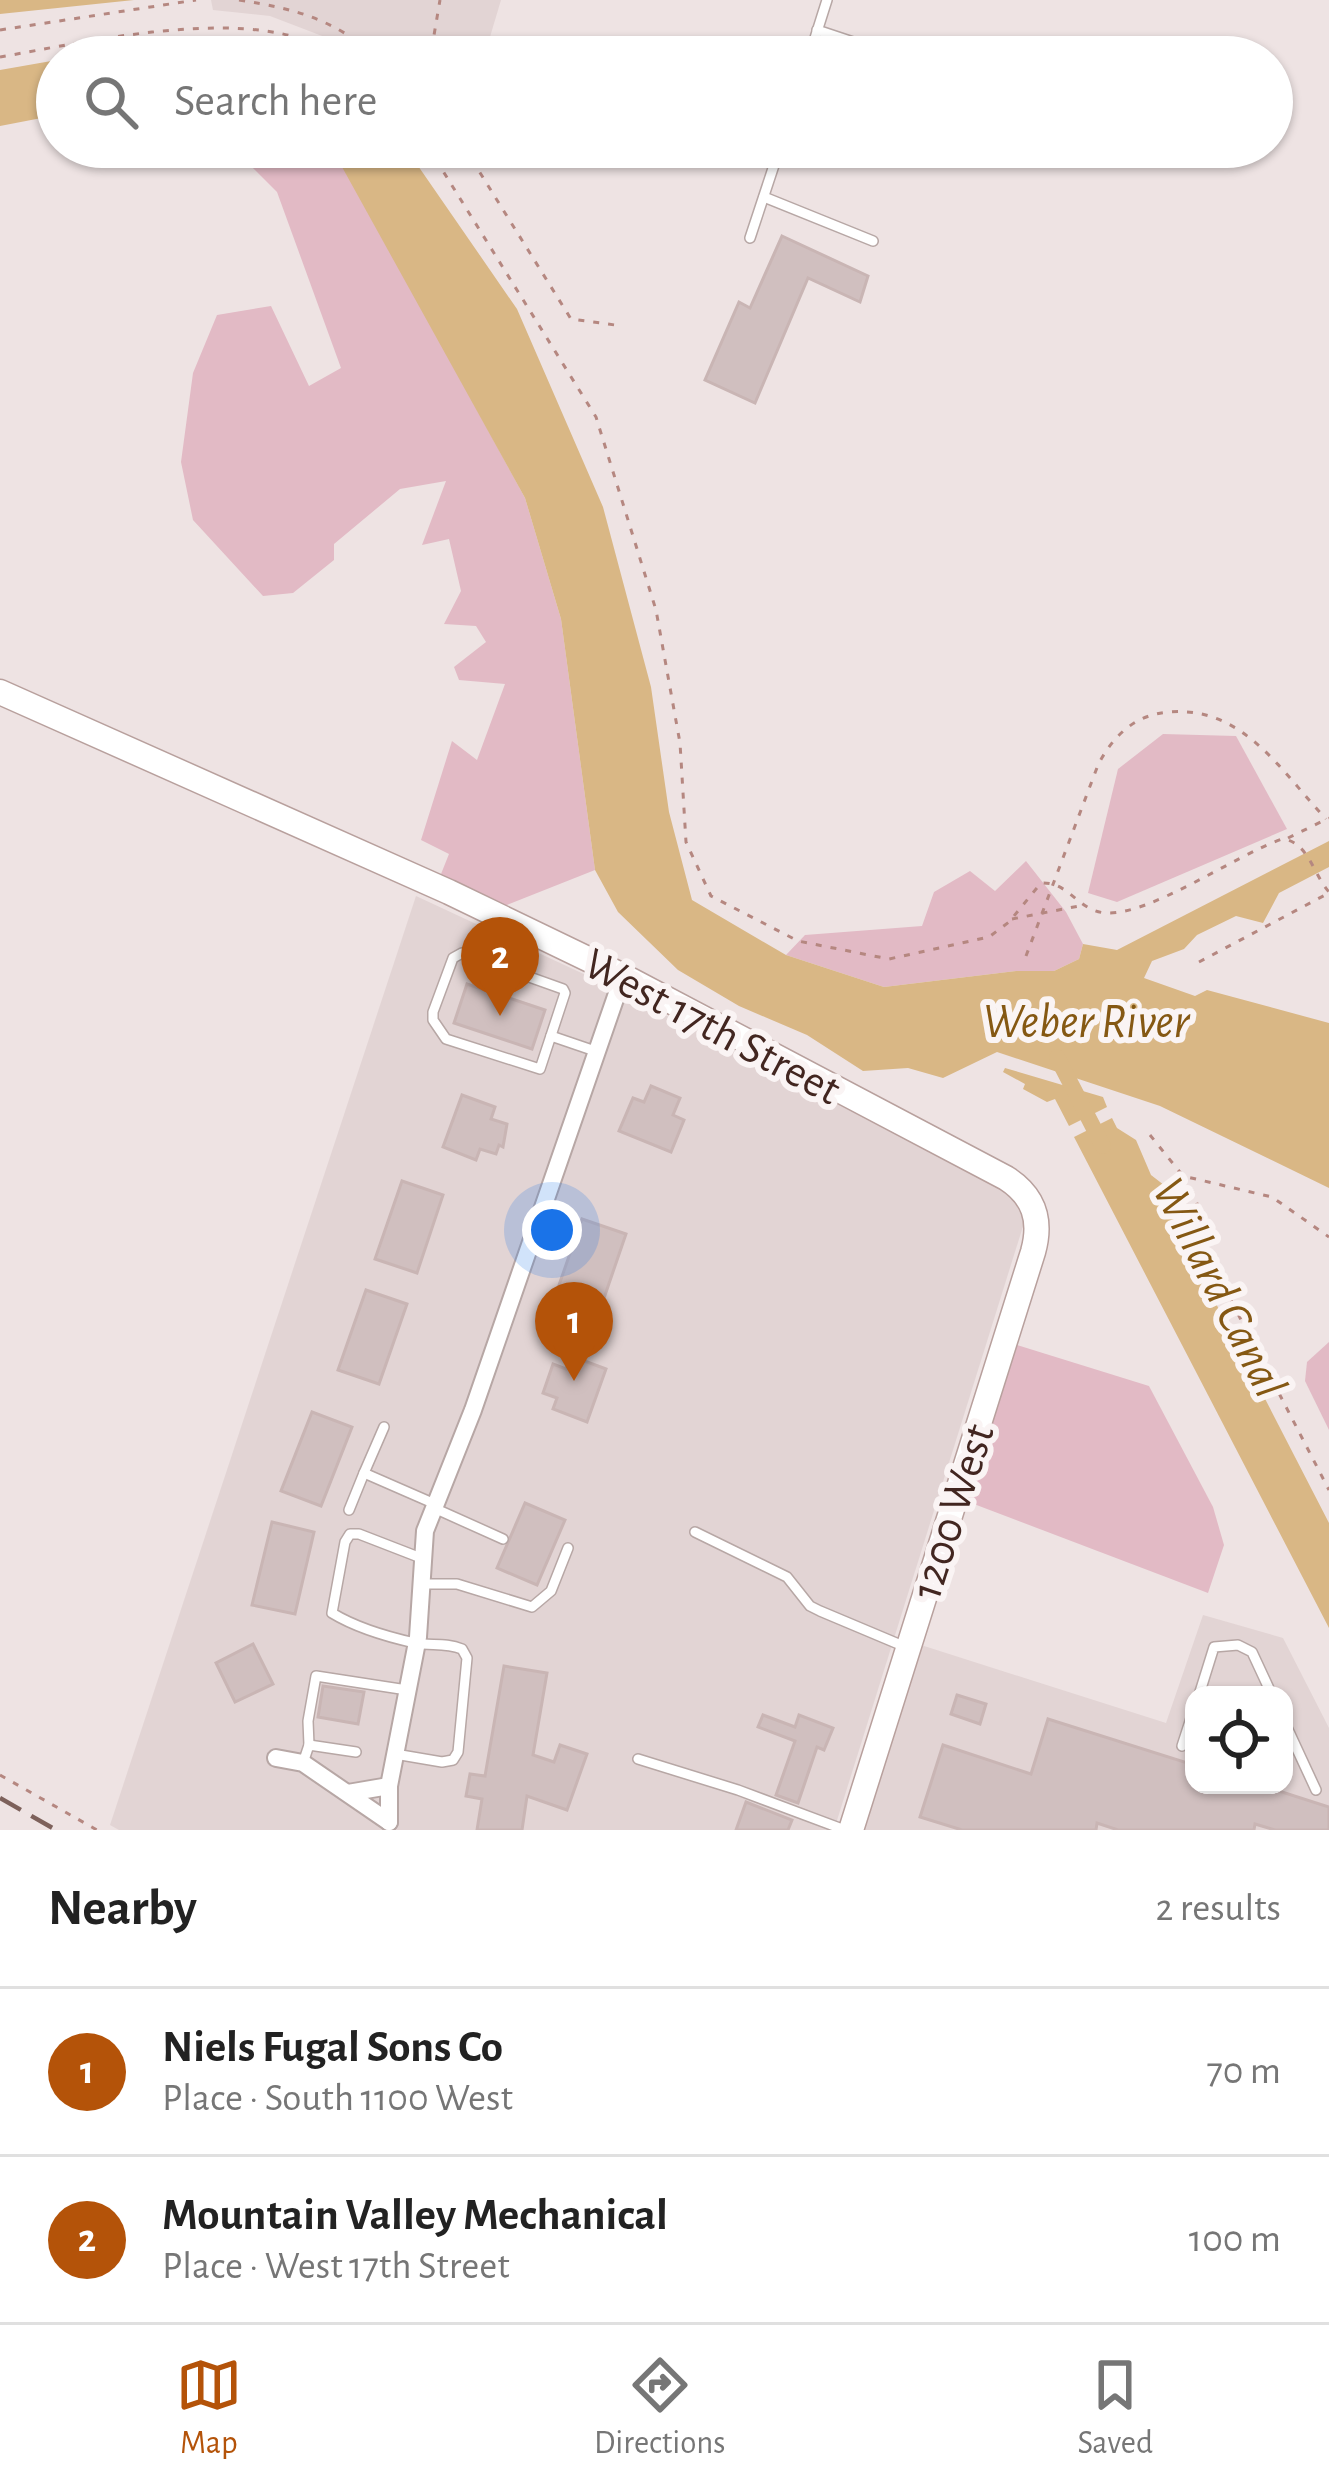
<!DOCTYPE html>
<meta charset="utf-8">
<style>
body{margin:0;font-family:"Alegreya Sans",sans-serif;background:#f2f2f2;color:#222}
.controls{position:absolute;right:36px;bottom:36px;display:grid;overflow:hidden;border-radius:24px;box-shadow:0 3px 9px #0004}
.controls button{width:108px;height:108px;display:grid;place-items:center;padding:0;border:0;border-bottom:3px solid #e0e0e0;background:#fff;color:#222;font:60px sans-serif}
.you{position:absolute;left:552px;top:1230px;width:42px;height:42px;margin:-30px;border:9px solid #fff;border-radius:50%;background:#1a73e8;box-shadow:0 0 0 18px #1a73e833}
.badge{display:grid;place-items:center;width:78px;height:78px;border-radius:50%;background:#b45309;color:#fff;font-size:39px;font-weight:700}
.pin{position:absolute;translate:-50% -99px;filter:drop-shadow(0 3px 6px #0008)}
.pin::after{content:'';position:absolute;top:63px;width:42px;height:36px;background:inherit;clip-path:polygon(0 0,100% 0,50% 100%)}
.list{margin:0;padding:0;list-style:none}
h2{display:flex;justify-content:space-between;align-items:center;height:156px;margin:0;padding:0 48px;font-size:51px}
h2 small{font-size:39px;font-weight:400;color:#767676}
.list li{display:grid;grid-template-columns:78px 1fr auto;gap:36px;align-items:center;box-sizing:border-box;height:168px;padding:0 48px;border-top:3px solid #e0e0e0}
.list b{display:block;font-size:45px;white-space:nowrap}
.list p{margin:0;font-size:39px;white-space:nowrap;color:#767676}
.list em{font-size:39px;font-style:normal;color:#767676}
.icon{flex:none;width:66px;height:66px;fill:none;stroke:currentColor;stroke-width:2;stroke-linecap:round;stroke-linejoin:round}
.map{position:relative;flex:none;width:1329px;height:1830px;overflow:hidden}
.search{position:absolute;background:#fff;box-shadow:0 3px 9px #0004;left:36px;right:36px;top:36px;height:132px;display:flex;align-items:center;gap:30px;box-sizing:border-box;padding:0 42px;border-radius:66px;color:#767676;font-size:45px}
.sheet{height:492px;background:#fff}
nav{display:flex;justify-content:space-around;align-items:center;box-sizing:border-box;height:168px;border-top:3px solid #e0e0e0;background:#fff;font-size:33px;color:#767676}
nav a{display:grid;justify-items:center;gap:6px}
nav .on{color:#b45309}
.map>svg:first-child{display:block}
.built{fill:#e2d4d4;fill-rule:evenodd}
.green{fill:#e2bac5}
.water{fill:#d9b785}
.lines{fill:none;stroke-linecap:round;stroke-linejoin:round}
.canal{stroke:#d9b785;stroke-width:16}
.building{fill:#d0bfbf;stroke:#c9b5b4;stroke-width:3}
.lane-casing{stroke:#b7a7a5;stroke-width:12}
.street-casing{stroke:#b7a7a5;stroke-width:20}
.secondary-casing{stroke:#b8a09d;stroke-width:27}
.path{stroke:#b58780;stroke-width:3;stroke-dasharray:6 9;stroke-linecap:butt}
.lane{stroke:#fff;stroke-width:9}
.street{stroke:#fff;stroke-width:16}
.secondary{stroke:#fff;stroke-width:24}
.rail{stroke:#7d615b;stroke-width:4.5;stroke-dasharray:24 12;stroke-linecap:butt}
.labels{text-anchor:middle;stroke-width:12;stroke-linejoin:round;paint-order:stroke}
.street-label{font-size:45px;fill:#422620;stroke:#faf4f4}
.water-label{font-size:48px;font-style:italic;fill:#855813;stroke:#faf4f4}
</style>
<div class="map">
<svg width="1329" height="1830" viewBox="0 0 1329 1830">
<rect width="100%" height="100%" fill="#eee3e3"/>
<!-- built -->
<g class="built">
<polygon points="211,0 501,0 484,57 351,57 330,39 270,16 213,10"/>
<polygon points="416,896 603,983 1008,1192 1025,1220 834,1830 119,1830 110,1825"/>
<path d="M1203 1615 1283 1638 1329 1728V1830H863L921 1645 1166 1723ZM1194 1695H1284V1785H1194Z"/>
</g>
<!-- green -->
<g class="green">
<polygon points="189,147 331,147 337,152 525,498 561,619 595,870 499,908 439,879 449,854 421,840 452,741 477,760 505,684 459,680 454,667 486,642 476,626 444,624 461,591 449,539 422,545 446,481 400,489 334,544 334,560 293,593 263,596 193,520 181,462 193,373 217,315 271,306 309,386 341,368 277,192 242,157 202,162"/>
<polygon points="1163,734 1236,736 1287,829 1117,902 1088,893 1118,769"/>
<polygon points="1026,861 1066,912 1083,944 1079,959 1054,971 1016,971 884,987 786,955 805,935 922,926 934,892 970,871 995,891"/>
<polygon points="1329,1342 1329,1430 1305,1381 1307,1362"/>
<polygon points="1017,1345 1149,1386 1213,1507 1224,1545 1208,1593 966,1501"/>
</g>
<!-- water -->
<g class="water">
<polygon points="0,0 134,0 0,14"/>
<polygon points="184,39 262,40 305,57 77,57"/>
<polygon points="57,60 57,115 0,126 0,70"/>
<polygon points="331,147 405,147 517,309 603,507 651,687 669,812 692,900 786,955 884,987 1016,971 1054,971 1079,959 1083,944 1117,950 1329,841 1329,867 1279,893 1263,923 1236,916 1197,935 1184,949 1152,961 1144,978 1195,996 1207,990 1329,1023 1329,1188 1160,1106 997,1052 943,1078 908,1068 863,1071 807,1035 739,1006 678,970 618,912 595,870 561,619 525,498"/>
<polygon points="1005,1068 1103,1097 1107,1107 1069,1126 1055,1099 1047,1102 1023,1089 1025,1084 1003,1072"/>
<polygon points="1112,1118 1117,1128 1136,1140 1151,1175 1182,1199 1174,1222 1329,1523 1329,1628 1074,1137"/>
</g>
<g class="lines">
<!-- canal -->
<polyline class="canal" points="1057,1057 1103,1146"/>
</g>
<!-- building -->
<g class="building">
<polygon points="782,236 868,276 860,302 808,278 755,403 705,380 739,302 750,308"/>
<polygon points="467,984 545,1010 532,1049 454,1023"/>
<polygon points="651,1086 680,1098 673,1115 684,1120 671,1152 619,1131 633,1098 644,1102"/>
<polygon points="462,1095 495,1107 491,1119 507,1124 503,1147 499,1145 496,1154 480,1149 476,1160 443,1147"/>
<polygon points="402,1181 443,1195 417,1273 375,1259"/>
<polygon points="582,1219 626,1234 603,1301 559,1285"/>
<polygon points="366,1290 407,1304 379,1384 338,1370"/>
<polygon points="571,1356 606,1369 587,1422 553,1409 557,1398 543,1393 553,1364 566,1369"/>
<polygon points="312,1412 352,1427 321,1506 281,1491"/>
<polygon points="525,1503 565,1520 537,1585 497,1568"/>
<polygon points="272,1522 314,1532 295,1614 252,1605"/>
<polygon points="253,1644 273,1684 235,1702 216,1663"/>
<polygon points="504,1666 547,1673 533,1755 554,1762 560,1745 587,1754 567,1810 527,1796 522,1830 477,1830 482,1799 466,1796 470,1774 485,1776"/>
<polygon points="323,1686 364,1692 358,1724 318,1717"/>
<polygon points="957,1695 986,1704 980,1724 951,1714"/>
<polygon points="763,1715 795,1727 799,1715 833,1728 824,1750 817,1747 798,1803 776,1795 795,1741 758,1727"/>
<polygon points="1048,1719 1194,1765 1194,1785 1260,1785 1329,1807 1329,1830 1275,1830 1255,1824 1254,1830 1118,1830 1097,1823 1096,1830 962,1830 920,1817 943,1745 1031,1774"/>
<polygon points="746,1802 792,1820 788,1830 736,1830"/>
</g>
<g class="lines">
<defs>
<g id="lane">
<polyline points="817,30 898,57"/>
<polyline points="809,57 827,0"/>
<polyline points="764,197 873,241"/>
<polyline points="750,238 780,147"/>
<polygon points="462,953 563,989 565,993 540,1069 446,1039 433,1020 433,1012 453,958"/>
<polyline points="551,1036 595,1051"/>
<polyline points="384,1427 364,1473 435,1504"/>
<polyline points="434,1508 503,1539"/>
<polyline points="349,1510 364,1473"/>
<polyline points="695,1532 787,1577 810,1606 820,1611 908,1648"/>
<polyline points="420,1584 457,1584 532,1607 551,1591 568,1548"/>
<polyline points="1199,1695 1214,1647 1238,1645 1252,1652 1272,1695"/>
<polyline points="1284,1721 1316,1790"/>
<polyline points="309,1745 308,1721 316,1676 407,1690"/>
<polyline points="1182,1746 1194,1709"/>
<path d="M395 1754 442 1762 453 1760 458 1752 467 1658 462 1649C445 1642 432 1646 415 1643 388 1637 355 1627 332 1613L345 1542 350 1534H359L421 1558"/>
<polyline points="638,1759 738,1790 845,1830"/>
<polyline points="303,1763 309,1745 356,1752"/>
</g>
<g id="street">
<polyline points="276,1758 303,1763 389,1822"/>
<polyline points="348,1793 389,1786"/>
<polyline points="389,1822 389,1786 418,1637 425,1531 473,1410 623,976"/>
</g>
<path id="secondary" d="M0 692 449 892 623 976 1006 1178C1034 1196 1042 1220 1033 1252L851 1830"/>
</defs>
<!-- lane casing -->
<use href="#lane" class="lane-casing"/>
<!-- street casing -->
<use href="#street" class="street-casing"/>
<!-- secondary casing -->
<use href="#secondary" class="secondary-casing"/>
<!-- path -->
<g class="path">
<path d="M239 0C297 9 332 19 378 57"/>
<polyline points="0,30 196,0"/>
<path d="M0 57C88 42 263 0 336 57"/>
<polyline points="416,57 433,41 440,0"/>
<path d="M428 147 596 417 656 610 680 743 686 842 711 896 798 941 889 959 989 937 1009 922 1041 883C1069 881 1078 912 1107 913 1151 915 1236 855 1282 839 1308 841 1313 874 1329 892"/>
<polyline points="464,147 571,319 615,325"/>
<polyline points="1288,838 1329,818"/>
<polyline points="1012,919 1079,906"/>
<path d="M1026 956 1098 765C1113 736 1135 714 1170 712 1243 706 1281 771 1326 819"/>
<polyline points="1199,962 1327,894"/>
<polyline points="1150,1135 1183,1176 1272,1197 1329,1237"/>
<path d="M1183 1176C1204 1207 1198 1219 1207 1254L1329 1490"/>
<polyline points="0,1775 97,1830"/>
</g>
<!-- lane -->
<use href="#lane" class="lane"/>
<!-- street -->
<use href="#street" class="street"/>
<!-- secondary -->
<use href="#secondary" class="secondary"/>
<!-- rail -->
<polyline class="rail" points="0,1798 56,1830"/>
</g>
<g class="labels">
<!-- street labels -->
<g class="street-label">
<text transform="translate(713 1025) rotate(28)" y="16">West 17th Street</text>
<text transform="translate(951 1511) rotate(-72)" y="16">1200 West</text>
</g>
<!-- water labels -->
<g class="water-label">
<text x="1086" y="1037">Weber River</text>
<text transform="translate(1221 1287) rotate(63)" y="17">Willard Canal</text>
</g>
</g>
</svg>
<div class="controls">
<button><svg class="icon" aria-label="locate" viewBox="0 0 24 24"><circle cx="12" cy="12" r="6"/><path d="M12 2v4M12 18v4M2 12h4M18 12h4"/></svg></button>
</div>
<div class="you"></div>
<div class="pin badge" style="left:574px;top:1381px">1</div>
<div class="pin badge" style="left:500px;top:1016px">2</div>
<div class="search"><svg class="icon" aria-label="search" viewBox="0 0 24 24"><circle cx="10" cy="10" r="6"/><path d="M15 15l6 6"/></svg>Search here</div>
</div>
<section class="sheet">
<h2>Nearby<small>2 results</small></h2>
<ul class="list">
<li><span class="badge">1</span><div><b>Niels Fugal Sons Co</b><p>Place · South 1100 West</p></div><em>70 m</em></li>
<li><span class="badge">2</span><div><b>Mountain Valley Mechanical</b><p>Place · West 17th Street</p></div><em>100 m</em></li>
</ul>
</section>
<nav>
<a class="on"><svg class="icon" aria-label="map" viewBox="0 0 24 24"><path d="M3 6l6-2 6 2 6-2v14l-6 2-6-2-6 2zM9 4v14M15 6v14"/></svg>Map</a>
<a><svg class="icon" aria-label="directions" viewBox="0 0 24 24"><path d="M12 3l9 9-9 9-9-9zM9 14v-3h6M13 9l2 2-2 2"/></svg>Directions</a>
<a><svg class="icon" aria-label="saved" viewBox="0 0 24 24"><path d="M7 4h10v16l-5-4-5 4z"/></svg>Saved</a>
</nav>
